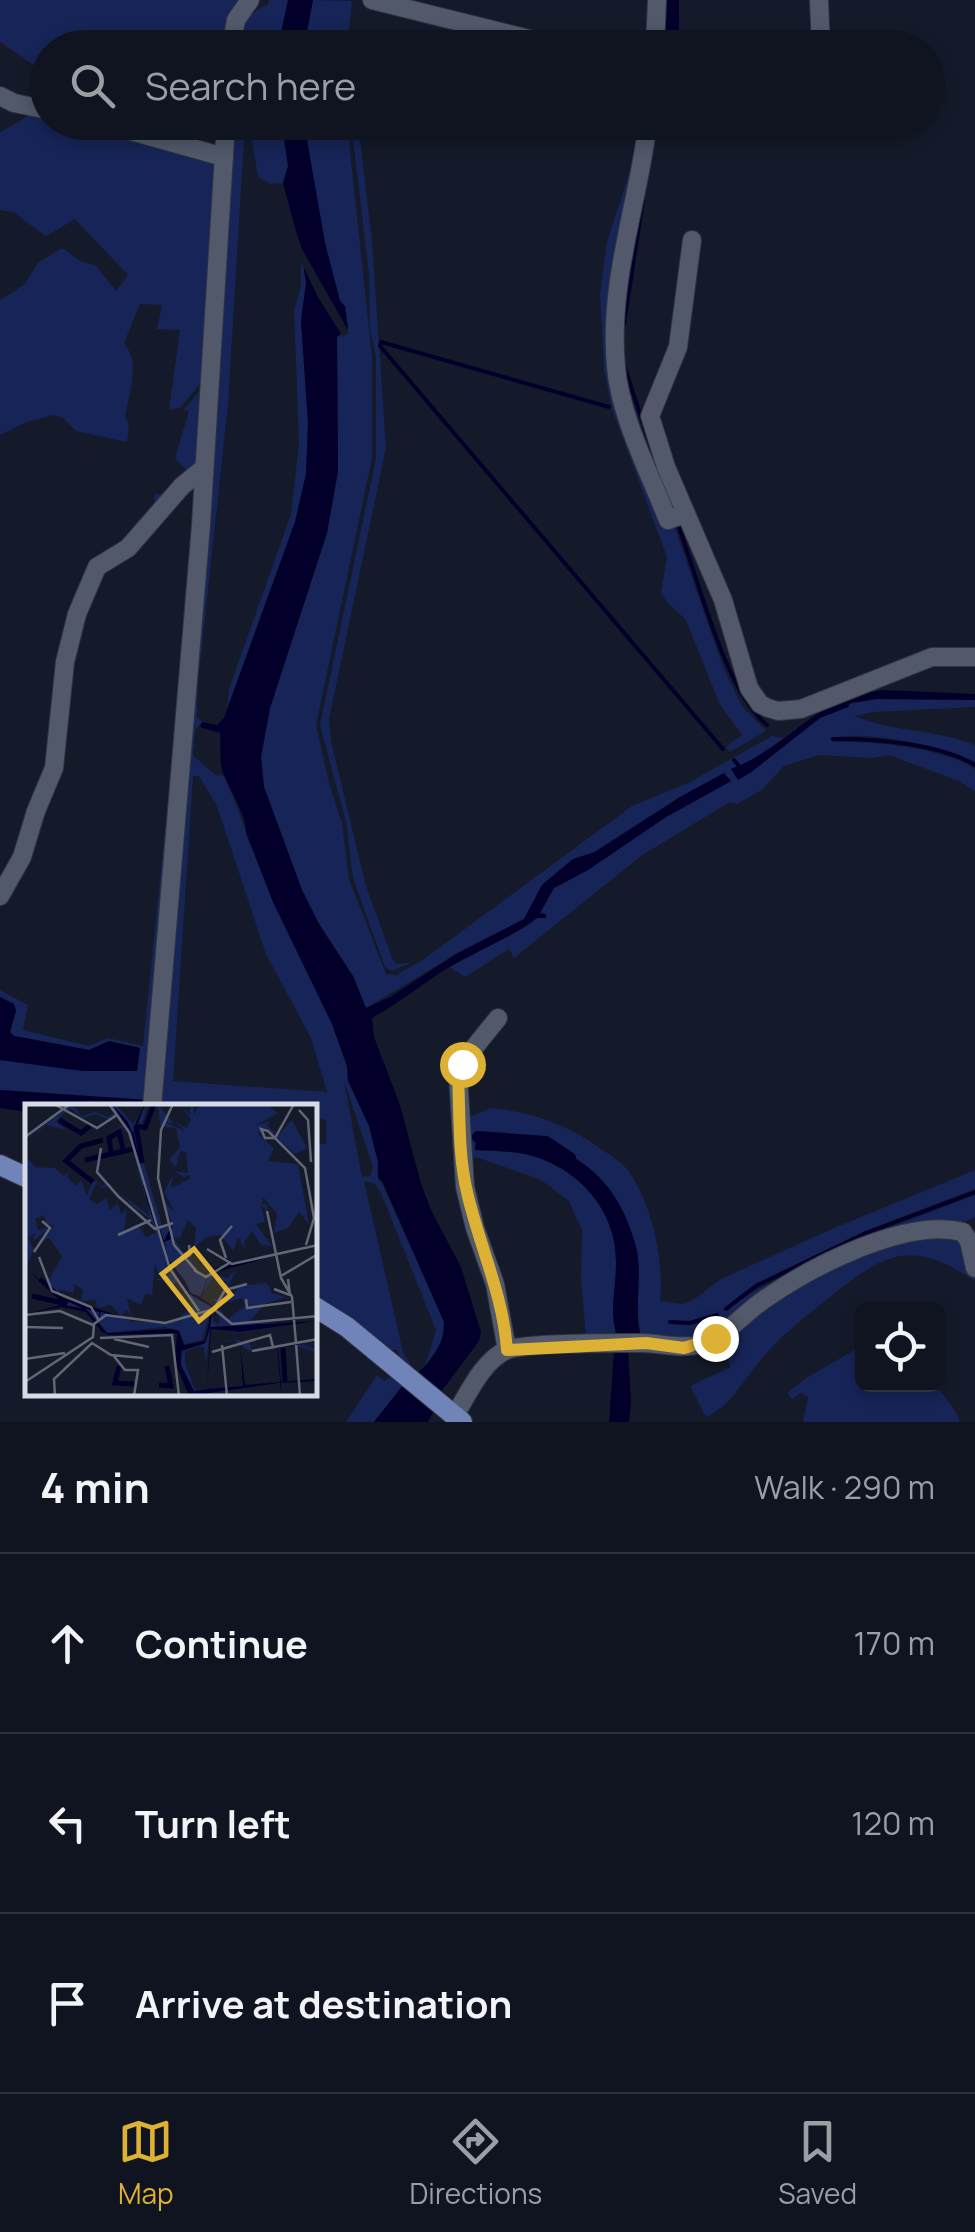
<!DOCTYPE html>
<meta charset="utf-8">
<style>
body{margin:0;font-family:Manrope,sans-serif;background:#181d29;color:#f1f3f6}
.controls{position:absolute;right:30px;bottom:30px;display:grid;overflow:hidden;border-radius:15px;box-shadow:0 5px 15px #0003}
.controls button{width:90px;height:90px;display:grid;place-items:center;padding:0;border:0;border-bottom:2px solid #2f333e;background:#0f1420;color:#f1f3f6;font:50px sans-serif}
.stop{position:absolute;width:30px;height:30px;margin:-22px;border:8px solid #ddb133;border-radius:50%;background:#fff}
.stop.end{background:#ddb133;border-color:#fff;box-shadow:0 2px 10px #0008}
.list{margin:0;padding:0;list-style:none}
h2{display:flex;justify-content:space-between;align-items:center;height:130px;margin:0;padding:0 40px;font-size:42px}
h2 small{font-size:32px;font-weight:400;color:#9b9ea5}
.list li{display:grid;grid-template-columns:65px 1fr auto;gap:30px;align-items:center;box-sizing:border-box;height:180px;padding:0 40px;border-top:2px solid #2f333e}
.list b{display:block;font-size:38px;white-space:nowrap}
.list em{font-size:32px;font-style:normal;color:#9b9ea5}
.icon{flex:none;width:55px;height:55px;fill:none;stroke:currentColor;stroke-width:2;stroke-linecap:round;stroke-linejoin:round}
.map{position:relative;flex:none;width:975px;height:1422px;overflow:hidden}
.search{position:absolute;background:#0f1420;box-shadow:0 5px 15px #0003;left:30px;right:30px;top:30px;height:110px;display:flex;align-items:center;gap:25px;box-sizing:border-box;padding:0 35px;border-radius:55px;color:#9b9ea5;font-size:38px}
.sheet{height:670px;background:#0f1420}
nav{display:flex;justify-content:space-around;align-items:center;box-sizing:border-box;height:140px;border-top:2px solid #2f333e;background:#0f1420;font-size:28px;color:#9b9ea5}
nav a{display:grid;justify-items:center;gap:5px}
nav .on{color:#ddb133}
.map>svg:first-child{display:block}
.green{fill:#162457;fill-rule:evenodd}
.water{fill:#02002b}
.pier{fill:#141a2a}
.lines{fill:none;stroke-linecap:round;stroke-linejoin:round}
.stream{stroke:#02002b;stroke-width:4}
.canal{stroke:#02002b;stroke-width:12}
.minor-casing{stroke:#313441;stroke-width:20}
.major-casing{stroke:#313441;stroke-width:22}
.minor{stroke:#51596b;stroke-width:18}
.major{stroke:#7084ba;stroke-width:20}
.route{stroke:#ddb133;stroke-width:12}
.inset-river{fill:none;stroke:#02002b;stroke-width:5}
.inset-road{fill:none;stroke:#626775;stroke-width:2.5}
.view{fill:#ddb133;fill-opacity:0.15;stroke:#ddb133;stroke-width:5}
.inset-edge{fill:none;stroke:#d6dbe6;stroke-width:5}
</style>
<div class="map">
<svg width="975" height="1422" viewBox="0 0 975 1422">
<rect width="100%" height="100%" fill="#141a2a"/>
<!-- green -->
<g class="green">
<polygon points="0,0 246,0 227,33 140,37 132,47 117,47 89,38 64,44 63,47 48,48 47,74 0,42"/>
<path d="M269 0H288L278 47 238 48C242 28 247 11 268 5Z"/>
<polygon points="313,0 352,1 347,47 304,48"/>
<path d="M35 108 47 111 48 122 91 123 215 163 208 374 181 407 169 410 180 330 157 329 162 305 140 304 124 343C141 364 129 393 125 417L129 425 127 442 76 431 63 418 53 415 27 422 0 435V300L24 285 38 263 62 248 82 262 95 265 116 291 128 275 75 219 46 236 13 212 0 210V132L22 120Z"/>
<path d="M231 123H282L288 166 283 183 271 184 258 177 250 128 245 124 228 404 198 683 197 717 202 722 195 730 193 755 215 775 225 776 273 902 332 1024 347 1066 348 1081 369 1126 378 1162 377 1172 444 1322 442 1341 425 1366 436 1330 381 1193 374 1183 364 1181 403 1352 416 1375 405 1369 397 1350H389L315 1302V1144H326V1120L315 1118V1107H220L157 1102ZM193 776H199L217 806 266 954 311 1038 327 1092 173 1081ZM344 1081 373 1167 370 1176 362 1177Z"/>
<path d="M304 123H347L372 356V458L316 725 329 783 342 823 349 879 386 974 397 975 424 959 632 806 690 782 772 736 784 738 748 762 750 773 820 718 848 707 850 704 877 699 975 700V707L874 712 854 716C892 732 936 729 975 745V762C944 747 862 728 830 739L834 742C873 741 943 747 975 769V791L959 781 889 755 873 758 819 755 784 766 762 790 737 804 730 802 641 856 514 958 509 949 465 977 450 967 529 925 537 918 554 888 588 870 666 817 730 782 724 774 680 797 594 852 573 859 542 885 524 919 456 954 366 1008 353 976 319 924 302 890 264 787 261 757 270 708 327 533 338 471 337 337 348 329 345 306 340 301 325 243Z"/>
<polygon points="351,123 358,123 372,241 386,448 329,719 331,741 366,886 392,958 396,964 411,963 392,971 385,967 353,878 346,822 320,725 376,459 376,356 370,330 369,273"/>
<polygon points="637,123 642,123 611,344 723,667 742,706 766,731 730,752 726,747 742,735 720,705 686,620 666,601 661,592 667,557 612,409 604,369 600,294 607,242 634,158"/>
<polygon points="301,250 306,283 301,321 308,423 306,474 295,522 227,709 229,689 291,514 299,444 294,310 301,287"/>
<polygon points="207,383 200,453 194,469 153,515 155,494 168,494 187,471 175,458 189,411 183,410"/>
<polygon points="197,476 200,477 199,525 159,952 148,1100 0,1090 0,1060 83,1071 137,1071 140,1048 109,1041 90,1050 14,1036 10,1032 16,1010 13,1004 0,997 0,990 28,1005 23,1030 89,1046 108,1038 143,1046 196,526 197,489 188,484"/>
<path d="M491 1108C533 1112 566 1124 600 1148 608 1154 619 1160 625 1167 651 1198 665 1262 660 1301L682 1304 693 1300 721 1279 834 1228 975 1170V1189L865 1231 755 1284 725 1307V1310L758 1289 867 1236 975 1195V1217L960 1224 889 1236 703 1341 631 1336 640 1332C634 1304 643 1273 635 1246 621 1192 582 1147 523 1139 508 1136 492 1142 476 1141L475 1150C493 1151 513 1151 530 1155 579 1169 617 1210 616 1263 616 1293 609 1310 618 1340L586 1337 581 1280 582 1230 569 1201 541 1180 479 1158 466 1157 469 1117Z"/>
<path d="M929 1235 963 1238 975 1281C913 1240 888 1251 835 1293 807 1315 782 1334 760 1361 743 1381 730 1407 706 1417L690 1386 731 1367 720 1343 779 1295 873 1249Z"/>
<path d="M862 1346V1384L936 1385C943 1397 957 1409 960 1422H803L808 1397 801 1393 792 1399 787 1393 806 1378Z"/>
<polygon points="377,1375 384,1381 389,1377 397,1382 407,1380 374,1422 346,1422"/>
</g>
<!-- water -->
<g class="water">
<polygon points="288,0 313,0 304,47 278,47"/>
<polygon points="666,0 679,0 679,47 665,47"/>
<path d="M282 123H304L325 243 340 301 345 306 348 329 337 337 338 471 327 533 270 708 261 757 264 787 302 890 319 924 353 976 366 1008 390 997 456 954 524 919 542 885 573 859 595 852 680 797 724 773 731 781 666 817 588 870 554 888 540 913 546 914V918H537C509 939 476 951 446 969 421 985 399 1003 372 1018L374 1037 400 1105 421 1184 432 1212 461 1267 481 1332 479 1341 438 1396 413 1377C430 1363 445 1345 444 1322L383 1183 378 1178V1162L369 1126 348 1081 347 1066 332 1024 273 902 246 833C246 813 230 792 223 773 219 761 221 746 220 733L200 727 202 722 217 725 224 718 295 522 306 474 308 423 301 321 306 283 301 250 283 183 288 166Z"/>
<path d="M883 690 975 694V700L877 699 850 703 848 707 820 718 750 773 738 780 731 769C794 745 810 699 883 690Z"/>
<polygon points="0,997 14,1004 16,1011 10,1032 14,1036 89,1050 109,1041 140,1048 137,1071 83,1071 0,1060"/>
<polygon points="0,1090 148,1100 148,1107 28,1107 27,1112 0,1108"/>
<path d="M493 1136C568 1141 616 1171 636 1246 643 1274 634 1305 640 1333L618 1340C608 1308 616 1294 616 1263 617 1211 579 1168 529 1155 512 1151 492 1151 475 1150L476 1141 485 1142 487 1137Z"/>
<polygon points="618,1349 628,1349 631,1402 629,1422 615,1422"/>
<polygon points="407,1380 437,1405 428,1422 374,1422"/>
</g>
<!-- pier -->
<polygon class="pier" points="279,182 302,249 349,332 343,337 318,297 297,253"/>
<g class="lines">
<!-- stream -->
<g class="stream">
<polyline points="624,324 643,200"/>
<polyline points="625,368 665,490"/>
<polyline points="609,407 381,342 380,346 723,749"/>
<path d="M678 525C699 580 724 690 767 725"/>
<path d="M833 739C874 738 940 744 975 765"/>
<polyline points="734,760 739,766"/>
<polyline points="726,1309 756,1286 866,1233 975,1192"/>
<polyline points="670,1322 690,1323 717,1315"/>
</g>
<!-- canal -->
<g class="canal">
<polyline points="478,1137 546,1142 570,1158"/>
<polyline points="615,1422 620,1352"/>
</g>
<defs>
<g id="minor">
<polyline points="372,0 565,48"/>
<polyline points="819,0 821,48"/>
<polyline points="231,48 236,20 250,0"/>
<polyline points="655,48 657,0"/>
<polyline points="0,96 14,103 48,110"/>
<polyline points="99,122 224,157"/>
<path d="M648 122C638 205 608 282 616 367 620 416 650 474 668 520L685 514"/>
<polyline points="692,240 678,347 650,416 666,467 723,600 749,688 760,704 768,708 778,711 801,709 932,657 975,657"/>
<polyline points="0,896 22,857 36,811 54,768 65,662 77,614 97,567 128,548 182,486 204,468"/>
<polyline points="498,1018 469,1054 458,1075 465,1187 475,1228 495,1284 507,1350"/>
<polyline points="152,1107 201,525 226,122"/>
<path d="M455 1415C468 1394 483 1360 507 1350 526 1342 618 1343 644 1343 665 1344 683 1350 704 1343 728 1334 744 1313 765 1299 811 1267 906 1217 963 1232L969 1241 975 1268"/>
</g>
<g id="major">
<polyline points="0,1165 28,1178"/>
<polyline points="315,1307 347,1327 462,1422"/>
</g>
</defs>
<!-- minor casing -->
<use href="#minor" class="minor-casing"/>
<!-- major casing -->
<use href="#major" class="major-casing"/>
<!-- minor -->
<use href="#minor" class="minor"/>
<!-- major -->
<use href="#major" class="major"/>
</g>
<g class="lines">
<!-- route -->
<path class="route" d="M462 1064 458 1076C460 1114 458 1154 467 1192 479 1245 503 1294 507 1350L646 1343 684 1348 715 1338"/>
</g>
<!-- overview -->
<g transform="translate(25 1104)">
<rect width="292" height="292" fill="#141a2a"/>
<path d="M47 0 57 12 70 8 83 13 89 9 83 0H90L108 20 123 0 112 36 137 122 147 118 139 102 138 98 139 96 151 111 139 88 148 70 146 84 165 75 164 71 159 74 154 70 152 69 150 67 163 69 161 48 155 47 151 63 144 56 155 43 151 24 137 23 136 20 137 39 136 48 130 52 137 39 133 0 149 20 140 18 160 27 150 18 161 24 166 16 155 0 165 11V0L169 4V11L175 0 259 1H242L253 9 231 21 246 17 242 21 252 32 267 16 282 44 270 50 242 26 232 29 249 44 243 57 273 60 284 120 274 108 263 124 249 129 252 110 238 93 237 100 242 101 244 118 240 104 236 101 240 118 231 120 247 142 236 141 227 127 219 138 222 148 213 133 208 147 196 131 181 133 169 144 171 124 163 116 155 134 147 133 178 173 191 164 208 161 187 169 202 174 211 166 203 183 242 179 247 189 261 193 240 200 225 217 268 220 214 229 186 224 181 258 179 243 174 242 160 248V259L170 286 255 279 252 244 226 248 209 236 184 241 206 236H214L215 237H224L227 247 278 240 292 246V275L290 248 270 241 253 244 256 278 274 277 168 292 155 261 158 247 181 239 188 205V217L194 220 195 204 202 216 220 202 217 194 200 199 212 185 199 188 197 198 183 196 194 195 202 178 190 171 173 194 187 203 177 236 159 240 154 226 140 223 83 229 63 207 39 201 0 211 43 199 0 165 22 179 37 152 24 134 15 138 29 122 21 120 19 111 10 115 13 126 25 124 8 137 11 129 3 133 9 146 2 159 1 52 10 63 30 64 39 72 45 67 42 73 51 82 56 76 62 92 67 78 58 74 62 68 67 77H72L76 82 82 80 86 81 76 84 72 78 64 95 72 100 82 94 84 106 93 100 96 110 102 105 99 128 112 120 121 133 131 129 126 115 110 104 92 87 125 112 103 27 99 22 89 33 84 34 98 22 84 31 98 20 92 11 84 16 71 10 58 14 45 4 31 17 41 26 22 21 0 36ZM130 160 134 171 148 169 130 176 144 177 147 185 151 177 169 201 150 217 109 218 31 192 35 186 49 189V180L58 186 56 197 71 196 72 204 86 201 96 212 102 206 107 215 102 194 116 201 121 189 127 191Z" fill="#162457" fill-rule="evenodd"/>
<path d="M87 0 102 17 108 29 111 18 120 0 109 30 116 67 119 74 123 88V98L128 105 139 137 147 120 146 135 139 138 143 155 160 177 166 189 176 193 183 171 191 164 270 146 184 170 176 194 188 202 185 223 292 217 215 228 186 225 182 285 218 282 215 240 220 281 255 278 252 243 275 240 290 247 292 277 256 279 257 292 255 279 164 292 150 258 152 229 84 231 77 228 61 208 37 203 0 210 36 201 57 204 29 191 0 163 35 193 108 216 76 208 74 215V208L61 205 82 229 145 225 154 227 159 241 180 237 187 203 162 189 144 159 122 98 107 30ZM185 224 182 285 169 287 156 261V247L180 239ZM276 240 290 247 292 275 256 278 253 244Z" fill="#02002b" fill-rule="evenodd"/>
<path class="inset-river" d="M34 16 56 29 65 22M111 21 117 59M113 22 120 24 129 0M86 48 84 34 94 28 98 45M60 56 108 45M68 78 41 57 56 42 78 36M15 175 42 200M7 192 42 200M258 244 260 278M94 262 90 279 109 280M134 281 146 282 142 262"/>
<path class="inset-road" d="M29 0 72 24 92 11M84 0 104 28 145 165 174 207M148 0 136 26 133 74 149 141 173 169M274 6 283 16 286 58M0 33 45 0M250 34H240L236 25 243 27 280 64 289 114 281 141M250 34 269 0M76 44 72 68 94 93 130 125 148 119M242 107 256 174 267 193 271 239M93 131 126 116M182 145 207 160 293 141M9 148 25 124 17 117M14 153 27 187 66 203 74 217M201 154 195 136 207 122M145 163 165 151 164 141M169 166 181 173 206 158M256 172 293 150M249 185 265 191 263 175M221 195 222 204 266 198M189 205 200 186 222 180M0 211 35 207 68 221M0 223 38 224M75 234 147 231 154 292M89 235 124 243M271 239 275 292M197 241 202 292M227 247 293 235M187 248 245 231 248 243M88 251 100 266H113L109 292M0 255 40 249M0 278 68 233 69 220 81 211 140 219 189 205 207 220 293 212M30 292 29 275 67 239 86 251 118 254"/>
<path class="view" d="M169 145 206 191 174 217 137 170Z"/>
<rect width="292" height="292" class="inset-edge"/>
</g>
</svg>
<div class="controls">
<button><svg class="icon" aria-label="locate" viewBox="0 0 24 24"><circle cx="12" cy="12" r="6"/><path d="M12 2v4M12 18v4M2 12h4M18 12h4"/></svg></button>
</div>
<div class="stop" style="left:462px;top:1064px"></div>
<div class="stop end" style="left:715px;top:1338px"></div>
<div class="search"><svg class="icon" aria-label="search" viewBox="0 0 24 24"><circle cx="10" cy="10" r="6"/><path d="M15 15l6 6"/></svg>Search here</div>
</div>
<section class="sheet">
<h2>4 min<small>Walk · 290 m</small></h2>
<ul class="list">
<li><svg class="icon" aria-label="ahead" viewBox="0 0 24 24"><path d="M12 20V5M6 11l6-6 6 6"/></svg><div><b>Continue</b></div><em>170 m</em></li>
<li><svg class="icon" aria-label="left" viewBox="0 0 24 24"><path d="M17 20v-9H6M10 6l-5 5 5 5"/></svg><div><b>Turn left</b></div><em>120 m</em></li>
<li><svg class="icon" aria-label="arrive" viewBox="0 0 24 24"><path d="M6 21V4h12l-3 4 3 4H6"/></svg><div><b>Arrive at destination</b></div></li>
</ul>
</section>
<nav>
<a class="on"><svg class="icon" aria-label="map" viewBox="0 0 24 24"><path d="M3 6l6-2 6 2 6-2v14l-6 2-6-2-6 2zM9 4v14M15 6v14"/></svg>Map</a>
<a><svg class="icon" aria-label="directions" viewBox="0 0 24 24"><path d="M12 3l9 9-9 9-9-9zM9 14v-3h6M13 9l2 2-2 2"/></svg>Directions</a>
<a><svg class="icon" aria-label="saved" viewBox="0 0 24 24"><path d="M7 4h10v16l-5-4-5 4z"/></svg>Saved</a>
</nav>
